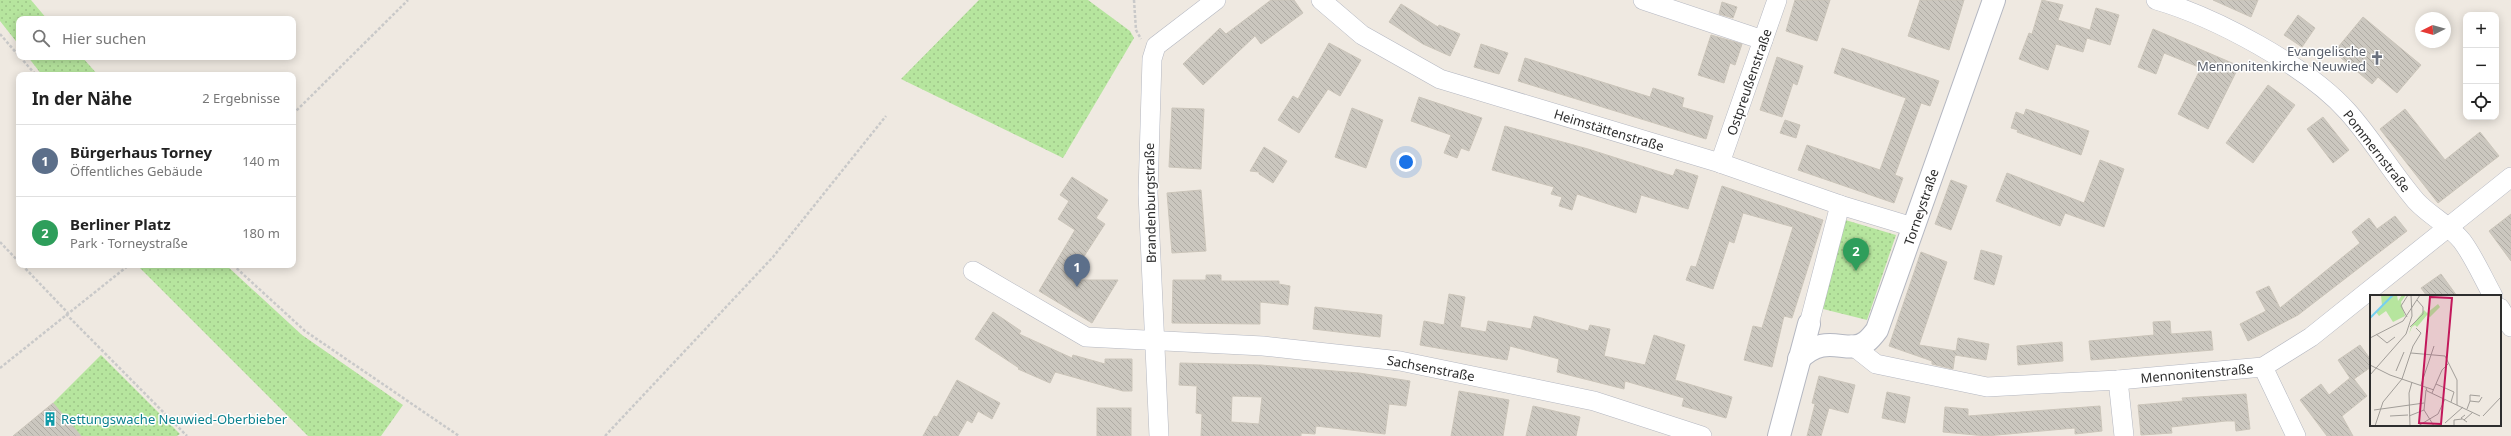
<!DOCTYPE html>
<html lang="de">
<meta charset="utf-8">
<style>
body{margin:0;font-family:"Noto Sans",sans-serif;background:#f2f2f2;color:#222}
.controls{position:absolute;right:12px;top:12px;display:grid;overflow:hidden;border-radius:8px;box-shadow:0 2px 10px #0003}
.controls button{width:36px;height:36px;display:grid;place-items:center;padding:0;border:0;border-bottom:1px solid #e0e0e0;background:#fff;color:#222;font:20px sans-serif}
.compass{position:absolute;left:2415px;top:12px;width:36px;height:36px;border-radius:50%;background:#fff;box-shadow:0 2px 10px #0003;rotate:265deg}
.you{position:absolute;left:1406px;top:162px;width:14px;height:14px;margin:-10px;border:3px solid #fff;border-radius:50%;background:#1a73e8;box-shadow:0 0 0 6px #1a73e833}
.badge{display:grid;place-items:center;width:26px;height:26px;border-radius:50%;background:#4264fb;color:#fff;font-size:13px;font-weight:700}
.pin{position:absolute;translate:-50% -33px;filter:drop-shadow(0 1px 2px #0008)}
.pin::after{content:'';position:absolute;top:21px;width:14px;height:12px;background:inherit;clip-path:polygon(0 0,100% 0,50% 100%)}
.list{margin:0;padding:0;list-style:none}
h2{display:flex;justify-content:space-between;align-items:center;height:52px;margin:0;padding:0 16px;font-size:17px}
h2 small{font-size:13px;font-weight:400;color:#767676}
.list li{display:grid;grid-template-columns:26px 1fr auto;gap:12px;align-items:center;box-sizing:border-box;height:72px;padding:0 16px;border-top:1px solid #e0e0e0}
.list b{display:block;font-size:15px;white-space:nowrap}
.list p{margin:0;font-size:13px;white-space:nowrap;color:#767676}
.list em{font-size:13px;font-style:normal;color:#767676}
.icon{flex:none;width:22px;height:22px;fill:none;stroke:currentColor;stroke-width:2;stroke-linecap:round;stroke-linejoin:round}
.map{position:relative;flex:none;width:2511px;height:436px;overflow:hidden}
.search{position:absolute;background:#fff;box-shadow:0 2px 10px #0003;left:16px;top:16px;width:280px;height:44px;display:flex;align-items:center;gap:10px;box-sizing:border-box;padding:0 14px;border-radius:8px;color:#767676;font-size:15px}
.panel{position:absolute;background:#fff;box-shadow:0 2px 10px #0003;left:16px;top:72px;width:280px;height:196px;border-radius:8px}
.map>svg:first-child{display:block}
.grass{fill:url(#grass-dots)}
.building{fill:url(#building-back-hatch);stroke:#cbc5ba;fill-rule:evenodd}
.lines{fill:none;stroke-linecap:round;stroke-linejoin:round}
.street-casing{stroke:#b4b7c1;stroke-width:20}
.secondary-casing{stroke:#b4b7c1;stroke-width:24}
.path{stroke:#c9c9c9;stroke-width:2.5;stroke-dasharray:3 2;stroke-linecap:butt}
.street{stroke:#fff;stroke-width:19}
.secondary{stroke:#fff;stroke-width:22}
.labels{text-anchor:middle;stroke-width:3;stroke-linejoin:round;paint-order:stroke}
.worship-label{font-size:13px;fill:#5b616d;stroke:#fff;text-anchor:end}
.street-label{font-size:13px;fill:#2e2e2e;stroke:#fff}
.culture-label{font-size:13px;fill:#0d838f;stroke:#fff;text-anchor:start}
.inset-river{fill:none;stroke:#75cff0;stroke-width:2}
.inset-road{fill:none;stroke:#a29e99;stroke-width:1}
.view{fill:#c2185b;fill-opacity:0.15;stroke:#c2185b;stroke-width:2}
.inset-edge{fill:none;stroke:#2e2e2e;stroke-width:2}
</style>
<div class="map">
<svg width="2511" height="436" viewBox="0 0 2511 436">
<defs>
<pattern id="grass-dots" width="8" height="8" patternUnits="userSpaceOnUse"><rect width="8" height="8" fill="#b6e59e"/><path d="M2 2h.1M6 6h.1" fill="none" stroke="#9dc588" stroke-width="1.8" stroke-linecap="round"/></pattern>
<pattern id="building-back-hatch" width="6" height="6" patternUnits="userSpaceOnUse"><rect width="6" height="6" fill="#cbc7bf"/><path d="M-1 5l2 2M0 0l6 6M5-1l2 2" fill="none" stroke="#afaba4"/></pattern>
</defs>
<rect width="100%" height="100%" fill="#efe9e1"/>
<!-- grass -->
<g class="grass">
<polygon points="0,0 31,0 47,19 19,19 19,45 0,21"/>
<polygon points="979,0 1088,0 1130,31 1134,38 1063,158 901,79"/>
<polygon points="28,57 82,57 98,75 42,75"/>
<polygon points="1842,219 1896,235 1867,320 1819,308"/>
<polygon points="137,265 226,265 302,335 403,405 381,436 308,436"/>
<polygon points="101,355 180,434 177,436 81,436 53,403"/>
</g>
<!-- building -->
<g class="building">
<polygon points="1271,0 1294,0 1303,13 1261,44 1255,36 1203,85 1183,64 1220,28 1226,34"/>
<polygon points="1795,0 1830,0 1817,41 1786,31"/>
<polygon points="1920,0 1964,0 1949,50 1908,36"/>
<polygon points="2042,0 2063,5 2058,20 2090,30 2096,8 2119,15 2110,45 2087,38 2083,52 2056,44 2048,70 2019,59 2029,33 2032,34"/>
<polygon points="2213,0 2258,0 2251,17"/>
<polygon points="1722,2 1737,7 1733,18 1719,14"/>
<polygon points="1401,4 1438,27 1439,25 1460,34 1450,56 1423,44 1389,22"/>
<polygon points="2298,15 2315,28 2302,47 2284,35"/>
<polygon points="2363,17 2421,65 2397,93 2378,77 2372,84 2334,52"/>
<polygon points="2153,29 2239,66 2208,129 2178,114 2201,68 2164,53 2156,74 2138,67"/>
<polygon points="1711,35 1742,44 1735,65 1730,63 1724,83 1698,75"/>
<polygon points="1329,43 1361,60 1340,96 1328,89 1299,133 1278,120 1293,96 1298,99"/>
<polygon points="1481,44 1508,53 1499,74 1474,67"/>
<polygon points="1842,48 1939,81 1930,106 1921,103 1895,175 1903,178 1894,203 1798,170 1807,145 1880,170 1906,98 1834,73"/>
<polygon points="1777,57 1803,66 1797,85 1793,83 1782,117 1760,110"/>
<polygon points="1525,58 1650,97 1653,88 1684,98 1682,107 1713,116 1706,139 1518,81"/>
<polygon points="2268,85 2295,105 2253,163 2226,143"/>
<polygon points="1419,97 1482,118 1469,151 1461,148 1457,158 1444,153 1451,135 1411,121"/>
<polygon points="1172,108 1204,109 1201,169 1169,167"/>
<polygon points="1352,108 1383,120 1366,168 1335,157"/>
<polygon points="2026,109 2089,131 2081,155 2017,132 2018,130 2011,128 2016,112 2024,115"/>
<polygon points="2405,109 2445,160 2480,132 2499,156 2438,203 2380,129"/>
<polygon points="2323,117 2349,150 2333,163 2307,129"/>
<polygon points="1785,120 1800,125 1796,138 1780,133"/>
<polygon points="1505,126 1588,149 1673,176 1676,169 1698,176 1688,209 1641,195 1636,213 1577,194 1572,210 1559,206 1562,197 1551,194 1554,187 1492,170"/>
<polygon points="1264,147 1287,161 1273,183 1259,174 1259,172 1250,171"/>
<polygon points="2100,160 2124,169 2104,227 2065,213 2060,226 1996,201 2007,173 2084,203"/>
<polygon points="1072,177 1108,200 1096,218 1105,224 1081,261 1072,262 1073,280 1118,280 1092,323 1039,291 1075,230 1058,219 1069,201 1060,195"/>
<polygon points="1951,180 1967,186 1951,230 1935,224"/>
<polygon points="1722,186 1823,220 1792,318 1784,316 1772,367 1744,360 1753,326 1762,328 1793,227 1743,213 1734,243 1729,241 1713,289 1686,280 1691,266 1696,267"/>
<polygon points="1201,190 1206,251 1172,253 1167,193"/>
<polygon points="2511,214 2511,261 2489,231"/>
<polygon points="2395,216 2407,231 2298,315 2248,341 2240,324 2266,311 2256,292 2269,286 2280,308 2360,243 2352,232 2369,218 2377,229"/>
<polygon points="1981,250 2002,256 1994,285 1974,279"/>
<polygon points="1921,252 1947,262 1919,345 1956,351 1958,338 1989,344 1986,360 1955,355 1953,369 1932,364 1932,361 1889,346"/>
<polygon points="2441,274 2457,296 2427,296 2421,288"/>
<polygon points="1206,275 1221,275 1221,281 1279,281 1279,284 1290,286 1288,305 1260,302 1260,324 1172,323 1173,280 1206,280"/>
<polygon points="1449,294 1465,297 1460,327 1486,332 1488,321 1531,329 1534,316 1588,331 1590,325 1610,329 1604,356 1645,365 1654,335 1685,345 1675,380 1732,397 1726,418 1682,406 1684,398 1625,381 1624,389 1557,372 1559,359 1510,346 1507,360 1420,345 1424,321 1444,325"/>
<polygon points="1315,307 1382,315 1380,337 1313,329"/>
<polygon points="993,312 1021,331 1019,334 1072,358 1073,355 1105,364 1105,359 1132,359 1132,391 1123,391 1055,372 1050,383 1018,369 1019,368 975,339"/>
<polygon points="2170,321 2171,334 2211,331 2213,350 2091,360 2089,341 2154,335 2153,322"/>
<polygon points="2062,342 2063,361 2018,365 2017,346"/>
<polygon points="2360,345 2371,360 2371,367 2354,379 2367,396 2342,416 2353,436 2327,436 2300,400 2321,384 2329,395 2350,378 2338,360"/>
<path d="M1180 363 1261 365 1359 373 1410 381 1406 406 1389 404 1385 434 1316 426 1315 434 1301 433V436H1201L1202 414 1196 413 1197 386 1179 385ZM1232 396 1262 397 1259 424 1231 422Z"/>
<polygon points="1819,376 1855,385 1848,413 1829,408 1821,436 1807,436 1815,404 1812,403"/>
<polygon points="957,380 1000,403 992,419 978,411 972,423 967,420 958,436 923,436 934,416 937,417"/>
<polygon points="1459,391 1509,400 1503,436 1451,436"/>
<polygon points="1887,392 1910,397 1905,423 1882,418"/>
<polygon points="2246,394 2250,429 2236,431 2235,421 2226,421 2171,427 2172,433 2141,435 2138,405 2183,401 2182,398"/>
<polygon points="53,403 81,436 13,436"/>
<polygon points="1533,406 1580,417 1576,436 1526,436"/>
<polygon points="2100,406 2102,431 2075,434 2075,428 1986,436 1943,432 1945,407 1968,409 1968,416"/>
<rect x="1097" y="408" width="34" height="28"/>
</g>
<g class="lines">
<defs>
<g id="street">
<polyline points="1321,0 1362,35 1440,79 1720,163 1840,205 1913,227"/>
<polyline points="1643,0 1763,40"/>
<path d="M2156 0C2215 17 2307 66 2348 112 2373 140 2392 173 2416 201 2430 216 2449 225 2462 241 2474 257 2483 278 2493 296"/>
<polyline points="1720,163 1777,0"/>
<polyline points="973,271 1086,337 1263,346 1400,361 1594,401 1702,436"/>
<polyline points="2500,308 2511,327"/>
<polyline points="1809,324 1840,205"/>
<polyline points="1852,345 1876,364 1987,387 2118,380 2263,367 2311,337 2511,177"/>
<polyline points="2263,367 2296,436"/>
<polyline points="2118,380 2124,436"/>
<polyline points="1159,436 1148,193 1152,59 1156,46 1216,0"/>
</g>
<g id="secondary">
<path d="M1799 359C1827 331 1847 356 1866 342 1870 339 1874 334 1877 330L1994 0"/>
<polyline points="1779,436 1809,324"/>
</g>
</defs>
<!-- street casing -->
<use href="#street" class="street-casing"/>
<!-- secondary casing -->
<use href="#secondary" class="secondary-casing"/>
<!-- path -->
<g class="path">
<polyline points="1134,0 1136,30 1141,39"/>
<polyline points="0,34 19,56"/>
<polyline points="20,57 36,75"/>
<polyline points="293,114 408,0"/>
<polyline points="0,242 19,262"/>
<polyline points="22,265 68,313"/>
<polyline points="233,265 305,331 459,436"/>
<polyline points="66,314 187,436"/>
<polyline points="0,368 129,265"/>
<polyline points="605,436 773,257 886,116"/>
</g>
<!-- street -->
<use href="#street" class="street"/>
<!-- secondary -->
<use href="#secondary" class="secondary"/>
</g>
<!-- icons -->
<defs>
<symbol id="church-bare" viewBox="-9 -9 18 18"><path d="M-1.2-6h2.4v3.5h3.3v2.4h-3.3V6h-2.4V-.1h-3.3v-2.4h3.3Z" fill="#6b7280" stroke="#fff" stroke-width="2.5" paint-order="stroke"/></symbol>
<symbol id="building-bare" viewBox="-9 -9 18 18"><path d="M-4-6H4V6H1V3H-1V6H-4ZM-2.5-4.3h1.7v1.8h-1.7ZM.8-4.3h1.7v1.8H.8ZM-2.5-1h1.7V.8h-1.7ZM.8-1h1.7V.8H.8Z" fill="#0f9aa8" stroke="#fff" stroke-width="2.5" paint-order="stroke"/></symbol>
</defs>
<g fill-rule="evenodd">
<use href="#church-bare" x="2367" y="48" width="20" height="20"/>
<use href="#building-bare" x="40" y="409" width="20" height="20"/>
</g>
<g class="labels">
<!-- worship labels -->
<g class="worship-label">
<text x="2366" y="56">Evangelische<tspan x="2366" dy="15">Mennonitenkirche Neuwied</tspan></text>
</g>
<!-- street labels -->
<g class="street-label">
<text transform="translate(1749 82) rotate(-71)" y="5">Ostpreußenstraße</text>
<text transform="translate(1609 130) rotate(17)" y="5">Heimstättenstraße</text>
<text transform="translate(2377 151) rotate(52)" y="5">Pommernstraße</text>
<text transform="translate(1150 203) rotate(-91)" y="5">Brandenburgstraße</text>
<text transform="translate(1921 207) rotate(-71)" y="5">Torneystraße</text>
<text transform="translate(1431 368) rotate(11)" y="5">Sachsenstraße</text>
<text transform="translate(2197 373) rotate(-5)" y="5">Mennonitenstraße</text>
</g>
<!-- culture labels -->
<g class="culture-label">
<text x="61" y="424">Rettungswache Neuwied-Oberbieber</text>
</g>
</g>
<!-- overview -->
<g transform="translate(2370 295)">
<rect width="131" height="131" fill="#efe9e1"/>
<path d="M68 9 70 12 60 22 57 20 47 32 45 30 42 32 39 39 41 32 54 15 57 18Z" fill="#b6e59e"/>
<path d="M11 0H27L28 6 32 0H36L31 7 35 21 23 27 16 16 9 21 6 17 12 11Z" fill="#b6e59e"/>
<path class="inset-river" d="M0 23 23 0"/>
<path class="inset-road" d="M37 22 31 11 38 0M40 32 53 19V12L47 5M6 39 17 48 25 42M0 43 33 26 50 0M41 58 75 61 87 85V110M0 70 20 80 64 95M26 76 34 57M0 80 36 39 42 21 41 0M66 89 84 97 81 107M51 90 64 51M56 93 57 96 110 121M56 95 54 115 64 131M62 98 72 75 79 68M100 106V100L110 101M97 114 100 106 109 107 112 102M4 115 54 108M95 120 91 123 97 127M20 121 38 120M39 121 54 115M113 121 131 102M94 125 103 117M75 128 93 112M84 130V125L92 124M5 131 13 107 32 84 43 51 51 38 46 33M40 131 39 98 42 87M48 131 68 119 75 104"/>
<path class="view" d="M60 2 82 3 71 129 49 128Z"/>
<rect width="131" height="131" class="inset-edge"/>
</g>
</svg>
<div class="controls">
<button>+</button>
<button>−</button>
<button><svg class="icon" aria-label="locate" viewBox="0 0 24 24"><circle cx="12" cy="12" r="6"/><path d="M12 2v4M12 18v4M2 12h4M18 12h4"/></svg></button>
</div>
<svg class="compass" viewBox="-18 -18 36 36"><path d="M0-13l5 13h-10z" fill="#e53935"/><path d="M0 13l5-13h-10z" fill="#767676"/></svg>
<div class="you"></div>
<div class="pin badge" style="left:1077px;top:287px;background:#5c6f8a">1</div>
<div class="pin badge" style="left:1856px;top:271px;background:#2e9e5b">2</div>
<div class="search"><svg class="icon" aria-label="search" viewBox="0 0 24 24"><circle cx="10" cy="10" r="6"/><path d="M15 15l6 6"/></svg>Hier suchen</div>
<section class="panel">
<h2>In der Nähe<small>2 Ergebnisse</small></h2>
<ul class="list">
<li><span class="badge" style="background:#5c6f8a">1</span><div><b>Bürgerhaus Torney</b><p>Öffentliches Gebäude</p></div><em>140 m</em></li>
<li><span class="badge" style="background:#2e9e5b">2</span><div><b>Berliner Platz</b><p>Park · Torneystraße</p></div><em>180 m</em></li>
</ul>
</section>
</div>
